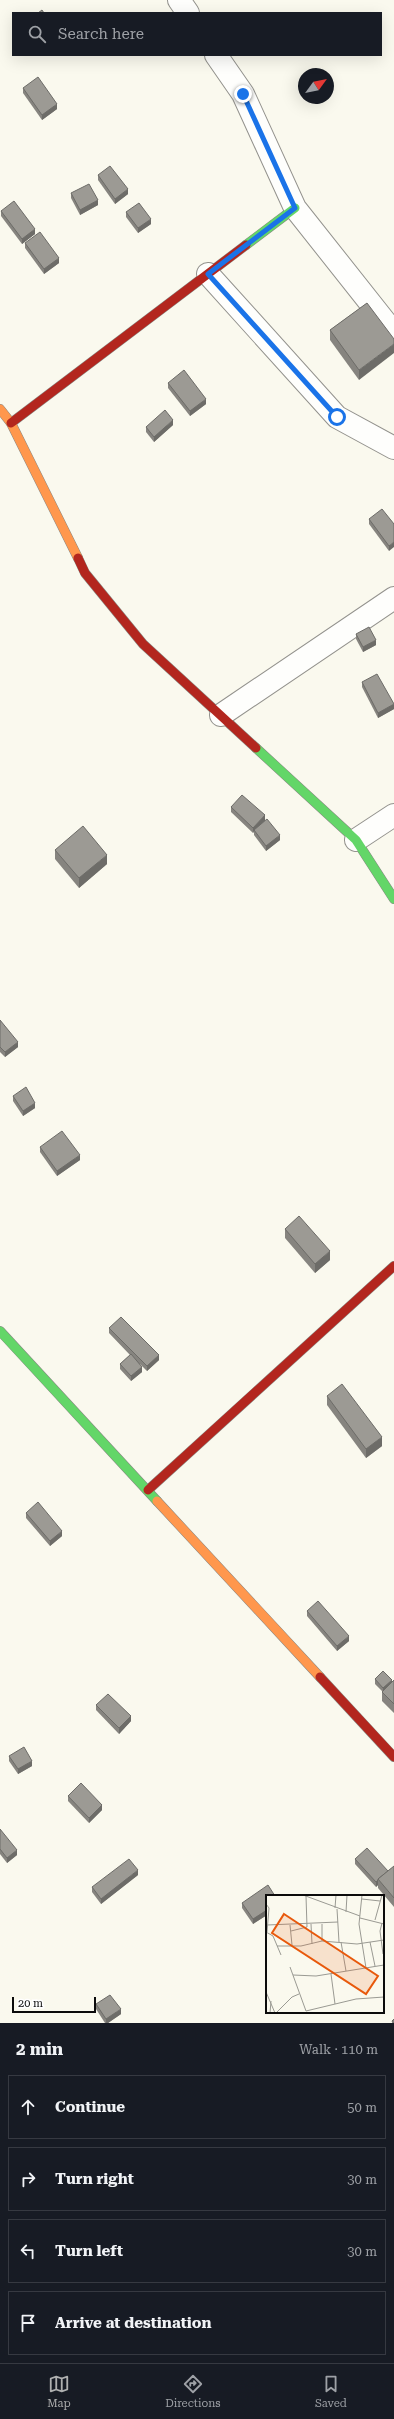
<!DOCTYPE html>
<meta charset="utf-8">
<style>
body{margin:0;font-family:"Roboto Serif",serif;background:#20242c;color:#f1f3f6}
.compass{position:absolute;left:298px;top:68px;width:36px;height:36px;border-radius:50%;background:#171b24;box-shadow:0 4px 16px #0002;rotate:57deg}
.scale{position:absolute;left:12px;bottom:10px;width:84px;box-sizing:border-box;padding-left:4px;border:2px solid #0b0b0b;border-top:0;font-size:11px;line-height:14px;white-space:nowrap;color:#0b0b0b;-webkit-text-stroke:3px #fff;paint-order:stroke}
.stop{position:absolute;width:12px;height:12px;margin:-9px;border:3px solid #1a73e8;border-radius:50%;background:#fff}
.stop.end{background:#1a73e8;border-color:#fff;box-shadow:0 1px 4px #0008}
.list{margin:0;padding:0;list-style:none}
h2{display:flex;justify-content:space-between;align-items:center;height:52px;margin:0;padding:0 16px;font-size:17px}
h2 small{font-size:13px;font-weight:400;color:#9ea1a6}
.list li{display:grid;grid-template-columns:26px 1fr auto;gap:12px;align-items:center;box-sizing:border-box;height:64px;margin:0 8px 8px;padding:0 8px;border:1px solid #363941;border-radius:0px}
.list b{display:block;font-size:15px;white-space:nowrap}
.list em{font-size:13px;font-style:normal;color:#9ea1a6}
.icon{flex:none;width:22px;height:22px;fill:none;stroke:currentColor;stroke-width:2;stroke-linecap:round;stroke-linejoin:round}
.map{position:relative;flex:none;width:394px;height:2023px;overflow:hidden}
.search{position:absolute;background:#171b24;box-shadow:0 4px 16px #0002;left:12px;right:12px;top:12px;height:44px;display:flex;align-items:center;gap:10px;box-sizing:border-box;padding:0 14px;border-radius:0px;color:#9ea1a6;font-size:15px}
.sheet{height:340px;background:#171b24}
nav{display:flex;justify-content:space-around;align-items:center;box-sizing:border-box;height:56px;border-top:1px solid #363941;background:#171b24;font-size:11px;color:#9ea1a6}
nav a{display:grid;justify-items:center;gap:2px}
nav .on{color:#afb0b0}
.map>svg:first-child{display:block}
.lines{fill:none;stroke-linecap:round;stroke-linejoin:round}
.street-casing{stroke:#93928d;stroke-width:24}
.fast-casing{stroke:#898984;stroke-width:10}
.slow-casing{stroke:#898984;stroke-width:10}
.jam-casing{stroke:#898984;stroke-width:10}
.street{stroke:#fefefc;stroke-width:22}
.fast{stroke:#63d668;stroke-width:9}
.slow{stroke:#ff974d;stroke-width:9}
.jam{stroke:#b3261e;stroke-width:9}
.wall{fill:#86847f}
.shaded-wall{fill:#6d6c68}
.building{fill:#9c9a94;stroke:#6d6c68}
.route{stroke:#1a73e8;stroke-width:5}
.inset-road{fill:none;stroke:#9a9a93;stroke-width:1}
.view{fill:#e8590c;fill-opacity:0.15;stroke:#e8590c;stroke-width:2}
.inset-edge{fill:none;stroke:#0b0b0b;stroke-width:2}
</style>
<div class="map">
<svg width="394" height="2023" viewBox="0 0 394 2023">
<rect width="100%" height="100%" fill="#faf9ee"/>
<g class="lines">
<defs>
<g id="street">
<polyline points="179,0 188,13"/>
<polyline points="216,55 243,94 295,208 394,333"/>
<polyline points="208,274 337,417 394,448"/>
<polyline points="221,715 394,598"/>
<polyline points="356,840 394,815"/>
</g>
<g id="fast">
<polyline points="246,245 295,208"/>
<polyline points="256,748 356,840 394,899"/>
<polyline points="0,1331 157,1501"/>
</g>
<g id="slow">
<polyline points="0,409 11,423 78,558"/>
<polyline points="157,1501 320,1677"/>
</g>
<g id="jam">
<polyline points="11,423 246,245"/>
<polyline points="78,558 85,573 143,644 256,748"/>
<polyline points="148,1490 394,1266"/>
<polyline points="320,1677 394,1757"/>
</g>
</defs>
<!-- street casing -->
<use href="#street" class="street-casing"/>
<!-- fast casing -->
<use href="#fast" class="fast-casing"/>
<!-- slow casing -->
<use href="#slow" class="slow-casing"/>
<!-- jam casing -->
<use href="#jam" class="jam-casing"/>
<!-- street -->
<use href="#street" class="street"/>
<!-- fast -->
<use href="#fast" class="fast"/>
<!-- slow -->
<use href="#slow" class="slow"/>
<!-- jam -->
<use href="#jam" class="jam"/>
</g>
<!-- wall -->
<g class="wall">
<polygon points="23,88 57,109 42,120 23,93"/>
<polygon points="98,175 128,194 115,204 98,180"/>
<polygon points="71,193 98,205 80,215 71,198"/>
<polygon points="1,211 35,234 22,244 1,216"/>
<polygon points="126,212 151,224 138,233 126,217"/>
<polygon points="25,243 59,263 44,274 25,248"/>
<polygon points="367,303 359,380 330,340 330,330"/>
<polygon points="168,383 206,404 190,416 168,388"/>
<polygon points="173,425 154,442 146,432 146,427"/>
<polygon points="369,519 394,524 389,551 369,524"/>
<polygon points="356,634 376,645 363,652 356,639"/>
<polygon points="362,682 394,709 378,718 362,687"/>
<polygon points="231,807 265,821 262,824 280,840 266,851 254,835 254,832 253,833 231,812"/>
<polygon points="55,850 107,864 79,888 55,859"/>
<polygon points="0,1020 18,1047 5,1057 0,1052"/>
<polygon points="13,1096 35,1108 23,1116 13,1101"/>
<polygon points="40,1147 80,1160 57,1176 40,1152"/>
<polygon points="285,1229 330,1260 315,1273 285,1238"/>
<polygon points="109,1328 159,1360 147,1371 140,1364 142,1372 131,1381 120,1369 120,1364 130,1355 109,1333"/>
<polygon points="327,1396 382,1446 366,1458 327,1405"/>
<polygon points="26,1513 62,1536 50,1546 26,1518"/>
<polygon points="307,1611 349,1641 337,1651 307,1616"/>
<polygon points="375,1679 392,1682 394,1680 394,1713 382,1701 382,1691 375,1684"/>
<polygon points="96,1705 131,1721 119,1734 96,1710"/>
<polygon points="9,1756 32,1766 18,1774 9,1761"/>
<polygon points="68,1796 102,1810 89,1823 68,1801"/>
<polygon points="0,1829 17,1855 7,1863 0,1854"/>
<polygon points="355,1859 388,1871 394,1866 394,1907 378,1888 378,1885 376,1887 355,1864"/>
<polygon points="138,1875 101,1904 92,1892 92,1887"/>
<polygon points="267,1896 267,1915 253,1924 242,1908 242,1903"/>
<polygon points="96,2004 121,2014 108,2023 105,2023 96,2009"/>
</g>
<!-- shaded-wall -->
<g class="shaded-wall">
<polygon points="57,104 57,109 42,120 42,115"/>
<polygon points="128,189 128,194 115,204 115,199"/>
<polygon points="98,200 98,205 80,215 80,210"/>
<polygon points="151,219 151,224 138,233 138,228"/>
<polygon points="35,229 35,234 22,244 22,239"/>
<polygon points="59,258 59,263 44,274 44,269"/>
<polygon points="394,344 394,353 359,380 359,370"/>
<polygon points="206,399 206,404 190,416 190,411"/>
<polygon points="173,420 173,425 154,442 154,437"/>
<polygon points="394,542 394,547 389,551 389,546"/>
<polygon points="376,640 376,645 363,652 363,647"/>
<polygon points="394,704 394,709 378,718 378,713"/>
<polygon points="265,815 265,821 255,831 254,830 253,833 253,828"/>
<polygon points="280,835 280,840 266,851 266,846"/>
<polygon points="107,855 107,864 79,888 79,878"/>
<polygon points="18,1042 18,1047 5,1057 5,1052"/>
<polygon points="35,1103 35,1108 23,1116 23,1111"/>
<polygon points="80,1155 80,1160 57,1176 57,1171"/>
<polygon points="330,1251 330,1260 315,1273 315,1264"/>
<polygon points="159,1355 159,1360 147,1371 147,1366"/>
<polygon points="142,1367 142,1372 131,1381 131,1376"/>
<polygon points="382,1437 382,1446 366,1458 366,1449"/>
<polygon points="62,1531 62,1536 50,1546 50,1541"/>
<polygon points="349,1636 349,1641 337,1651 337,1646"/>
<polygon points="392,1680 392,1685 383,1693 383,1688"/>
<polygon points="131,1716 131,1721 119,1734 119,1728"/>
<polygon points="32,1761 32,1766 18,1774 18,1769"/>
<polygon points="102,1805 102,1810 89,1823 89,1818"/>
<polygon points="17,1850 17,1855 7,1863 7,1858"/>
<polygon points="138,1870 138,1875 101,1904 101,1899"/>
<polygon points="378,1880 378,1885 376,1887 376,1882"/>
<polygon points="267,1910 267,1915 253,1924 253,1919"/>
<polygon points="121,2009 121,2014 108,2023 106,2023 106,2019"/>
</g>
<!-- building -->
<g class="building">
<polygon points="42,10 44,13 38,13"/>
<polygon points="38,77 57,104 42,115 23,88"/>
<polygon points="110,166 128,189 115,199 98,175"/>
<polygon points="89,184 98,200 80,210 71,193"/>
<polygon points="14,201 35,229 22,239 1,211"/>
<polygon points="139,203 151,219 138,228 126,212"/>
<polygon points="40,232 59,258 44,269 25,243"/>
<polygon points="367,303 394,339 394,344 359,370 330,330"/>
<polygon points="184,370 206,399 190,411 168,383"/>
<polygon points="165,410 173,420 154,437 146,427"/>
<polygon points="382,509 394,524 394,542 389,546 369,519"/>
<polygon points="369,627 376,640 363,647 356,634"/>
<polygon points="377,674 394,704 378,713 362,682"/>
<polygon points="242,795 265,815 253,828 231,807"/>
<polygon points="267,819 280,835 266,846 254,830"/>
<polygon points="83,826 107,855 79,878 55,850"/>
<polygon points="0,1020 18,1042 5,1052 0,1047"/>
<polygon points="26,1087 35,1103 23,1111 13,1096"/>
<polygon points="62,1131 80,1155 57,1171 40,1147"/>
<polygon points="299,1216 330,1251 315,1264 285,1229"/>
<polygon points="121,1317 159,1355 147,1366 109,1328"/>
<polygon points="131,1354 142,1367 131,1376 120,1364"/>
<polygon points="342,1384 382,1437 366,1449 327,1396"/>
<polygon points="38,1502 62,1531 50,1541 26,1513"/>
<polygon points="318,1601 349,1636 337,1646 307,1611"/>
<polygon points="383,1671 392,1680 383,1688 375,1679"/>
<polygon points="394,1680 394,1704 382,1692"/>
<polygon points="108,1694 131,1716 119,1728 96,1705"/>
<polygon points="24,1747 32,1761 18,1769 9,1756"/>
<polygon points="81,1783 102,1805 89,1818 68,1796"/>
<polygon points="0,1829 17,1850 7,1858 0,1849"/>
<polygon points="367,1848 388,1871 378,1879 378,1880 376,1882 355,1859"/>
<polygon points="129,1859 138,1870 101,1899 92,1887"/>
<polygon points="394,1866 394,1898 378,1879"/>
<polygon points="268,1885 275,1896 267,1896 267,1910 253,1919 242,1903"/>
<polygon points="110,1995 121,2009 106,2019 96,2004"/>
<polygon points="394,2019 394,2023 393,2023 392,2021"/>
</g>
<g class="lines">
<!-- route -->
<polyline class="route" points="243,94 295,208 208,274 337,417"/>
</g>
<!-- overview -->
<g transform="translate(266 1895)">
<rect width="118" height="118" fill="#faf9ee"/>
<path class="inset-road" d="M37 0 94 21M96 0 93 29 100 73M96 4 114 6M0 9 3 13 1 37M69 13 70 0M71 14 73 47M80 17 81 0M94 23 118 29M109 25 116 0M116 28 114 36 117 59M45 29 46 49M56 29V46M1 30 72 27M24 30 26 50M25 36 41 32 40 1M0 37 7 41 15 60M75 47 80 76M104 47 109 71M11 51H35L56 46 91 49 118 45M24 72 40 116 90 104 118 102M65 79 69 109M27 80 50 81 118 70M0 97 9 118M4 118 5 106M10 118 26 102 33 99"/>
<path class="view" d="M18 19 112 81 100 99 6 38Z"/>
<rect width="118" height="118" class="inset-edge"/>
</g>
</svg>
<svg class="compass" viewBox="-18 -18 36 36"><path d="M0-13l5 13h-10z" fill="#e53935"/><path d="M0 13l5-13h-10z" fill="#9ea1a6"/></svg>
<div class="scale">20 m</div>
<div class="stop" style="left:337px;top:417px"></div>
<div class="stop end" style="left:243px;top:94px"></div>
<div class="search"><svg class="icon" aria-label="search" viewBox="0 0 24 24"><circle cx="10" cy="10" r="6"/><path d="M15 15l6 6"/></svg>Search here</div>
</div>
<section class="sheet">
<h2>2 min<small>Walk · 110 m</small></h2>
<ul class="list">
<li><svg class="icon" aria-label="ahead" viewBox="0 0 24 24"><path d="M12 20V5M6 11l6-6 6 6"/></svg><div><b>Continue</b></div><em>50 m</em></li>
<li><svg class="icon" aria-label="right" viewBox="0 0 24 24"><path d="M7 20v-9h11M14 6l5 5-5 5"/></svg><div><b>Turn right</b></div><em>30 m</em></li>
<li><svg class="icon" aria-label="left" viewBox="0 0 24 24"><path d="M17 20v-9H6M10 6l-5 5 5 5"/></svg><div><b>Turn left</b></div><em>30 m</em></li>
<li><svg class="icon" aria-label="arrive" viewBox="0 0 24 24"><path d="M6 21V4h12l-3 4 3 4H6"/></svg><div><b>Arrive at destination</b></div></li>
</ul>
</section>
<nav>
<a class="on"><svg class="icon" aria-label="map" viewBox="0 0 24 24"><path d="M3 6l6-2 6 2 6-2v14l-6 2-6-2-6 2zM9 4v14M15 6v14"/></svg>Map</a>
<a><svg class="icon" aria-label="directions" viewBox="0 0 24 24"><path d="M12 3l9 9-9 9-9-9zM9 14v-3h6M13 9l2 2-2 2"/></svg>Directions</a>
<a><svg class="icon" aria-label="saved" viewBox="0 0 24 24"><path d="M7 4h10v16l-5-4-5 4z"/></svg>Saved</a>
</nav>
